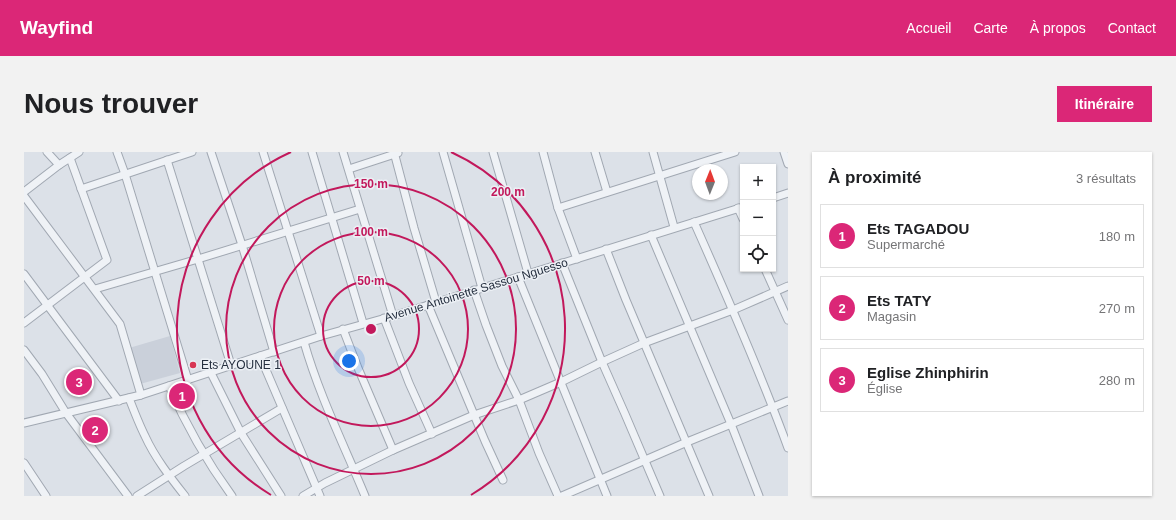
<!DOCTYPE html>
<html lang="fr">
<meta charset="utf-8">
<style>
body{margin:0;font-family:Arial,sans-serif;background:#f2f2f2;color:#202124}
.controls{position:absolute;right:12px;top:12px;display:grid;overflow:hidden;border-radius:0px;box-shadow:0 1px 3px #0004}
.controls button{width:36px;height:36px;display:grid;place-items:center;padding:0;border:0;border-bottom:1px solid #e0e0e0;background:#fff;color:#202124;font:20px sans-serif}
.compass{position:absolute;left:668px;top:12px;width:36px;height:36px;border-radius:50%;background:#fff;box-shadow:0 1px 3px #0004;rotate:1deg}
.you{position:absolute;left:325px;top:209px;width:14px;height:14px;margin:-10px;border:3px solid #fff;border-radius:50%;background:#1a73e8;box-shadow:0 0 0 6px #1a73e833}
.badge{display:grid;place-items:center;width:26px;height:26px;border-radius:50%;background:#db2777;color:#fff;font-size:13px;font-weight:700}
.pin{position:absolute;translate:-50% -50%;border:2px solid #fff;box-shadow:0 1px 4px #0006}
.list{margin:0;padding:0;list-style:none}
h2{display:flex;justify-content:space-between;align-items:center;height:52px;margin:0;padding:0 16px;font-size:17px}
h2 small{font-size:13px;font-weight:400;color:#757577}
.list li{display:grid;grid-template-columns:26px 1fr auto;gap:12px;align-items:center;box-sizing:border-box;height:64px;margin:0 8px 8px;padding:0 8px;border:1px solid #e0e0e0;border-radius:0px}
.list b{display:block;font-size:15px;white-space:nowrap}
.list p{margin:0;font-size:13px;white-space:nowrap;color:#757577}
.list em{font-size:13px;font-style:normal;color:#757577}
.icon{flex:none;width:22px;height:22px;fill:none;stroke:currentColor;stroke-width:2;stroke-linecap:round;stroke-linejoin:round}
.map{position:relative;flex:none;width:764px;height:344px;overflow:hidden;border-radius:0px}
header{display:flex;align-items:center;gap:24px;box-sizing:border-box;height:56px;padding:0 20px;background:#db2777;color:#fff}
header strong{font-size:19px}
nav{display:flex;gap:22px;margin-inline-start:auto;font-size:14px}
.intro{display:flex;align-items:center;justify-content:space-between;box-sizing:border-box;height:96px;padding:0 24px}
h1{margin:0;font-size:28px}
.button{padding:10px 18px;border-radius:0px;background:#db2777;color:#fff;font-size:14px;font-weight:700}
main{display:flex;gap:24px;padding:0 24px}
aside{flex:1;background:#fff;border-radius:0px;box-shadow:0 1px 3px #0004}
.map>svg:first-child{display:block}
.built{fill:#cad0da}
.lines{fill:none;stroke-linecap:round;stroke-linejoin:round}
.minor-casing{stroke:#a1a8b2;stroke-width:9}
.minor{stroke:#eff2f6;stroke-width:7}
.ring{fill:none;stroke:#c2185b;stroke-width:2}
.poi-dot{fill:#d83654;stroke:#ecf0f5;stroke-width:1.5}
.labels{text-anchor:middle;stroke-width:3;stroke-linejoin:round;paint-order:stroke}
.street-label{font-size:12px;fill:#252f3f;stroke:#ecf0f5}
.poi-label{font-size:12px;fill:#252f3f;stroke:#ecf0f5;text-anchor:start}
.centre{fill:#c2185b;stroke:#ecf0f5;stroke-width:2}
.ring-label{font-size:12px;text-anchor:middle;font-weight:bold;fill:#c2185b;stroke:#ecf0f5;stroke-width:3;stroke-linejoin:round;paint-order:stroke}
</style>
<header>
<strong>Wayfind</strong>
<nav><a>Accueil</a><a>Carte</a><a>À propos</a><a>Contact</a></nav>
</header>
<div class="intro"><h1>Nous trouver</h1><a class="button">Itinéraire</a></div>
<main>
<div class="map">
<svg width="764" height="344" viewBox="0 0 764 344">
<rect width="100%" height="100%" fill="#dce1e8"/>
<!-- built -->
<polygon class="built" points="146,184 156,221 116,232 105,196"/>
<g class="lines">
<defs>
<g id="minor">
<polyline points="23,0 35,13"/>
<polyline points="93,0 101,22 164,228"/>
<polyline points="187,0 218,93 250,200"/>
<polyline points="239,0 297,184"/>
<polyline points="288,0 339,171"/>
<polyline points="319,0 369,164"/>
<polyline points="370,0 390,76 412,150"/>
<polyline points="419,0 458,136"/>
<polyline points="469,0 504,121"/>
<polyline points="519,0 534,56 553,107"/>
<polyline points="571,0 583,40"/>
<polyline points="629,0 650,75"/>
<polyline points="760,0 764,12"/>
<polyline points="143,8 207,213"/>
<polyline points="325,17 374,1"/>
<polyline points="57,37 168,0"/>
<polyline points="0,40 35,13 55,0"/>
<polyline points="0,44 96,172 117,243"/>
<polyline points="749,46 764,41"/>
<polyline points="534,56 711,0"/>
<polyline points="714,56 719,67"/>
<path d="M670 70C703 144 736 219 764 296"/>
<polyline points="627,83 707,272 735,344"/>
<polyline points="582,97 602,148 685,344"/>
<polyline points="538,111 578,210 601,262 636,344"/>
<polyline points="741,117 764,168"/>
<polyline points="0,122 95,249"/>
<polyline points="494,125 583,344"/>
<polyline points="71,137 174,107 336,57"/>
<polyline points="450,138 462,173 478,214 495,248 515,301 534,344"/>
<polyline points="404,153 461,289 479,328"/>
<polyline points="360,166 385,231 408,282"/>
<polyline points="0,171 83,108 46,6"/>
<polyline points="319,177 334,216 369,298"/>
<path d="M280 190C295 243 320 293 341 344"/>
<polyline points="0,198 18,222 42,261 104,344"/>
<polyline points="236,204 296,344"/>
<polyline points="187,221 217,281 257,344"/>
<path d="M145 234C162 273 183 310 208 344"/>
<path d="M105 246C110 259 115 272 121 284 131 306 146 325 161 344"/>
<polyline points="0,271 117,243 297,184 369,164 719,55"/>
<polyline points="0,311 22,344"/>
<polyline points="113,344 160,314 258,256"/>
<polyline points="279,344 301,331 369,298 450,263 495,248 537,230 578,210 620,191 709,158 764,134"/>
<polyline points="538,344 663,290 764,249"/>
</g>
</defs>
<!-- minor casing -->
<use href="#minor" class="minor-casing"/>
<!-- minor -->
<use href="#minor" class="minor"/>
</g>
<!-- distance rings -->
<g class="ring">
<circle cx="347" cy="177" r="48"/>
<circle cx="347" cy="177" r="97"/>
<circle cx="347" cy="177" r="145"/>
<path d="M247 343A194 194 0 0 1 267 0M427 0A194 194 0 0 1 447 343"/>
</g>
<!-- markers -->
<circle class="poi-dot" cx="169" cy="213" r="4"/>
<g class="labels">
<!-- street labels -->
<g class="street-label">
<text transform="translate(452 138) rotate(-17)" y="4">Avenue Antoinette Sassou Nguesso</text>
</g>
<!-- poi labels -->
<g class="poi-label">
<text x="177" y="217">Ets AYOUNE 1</text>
</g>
</g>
<circle cx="347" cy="177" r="6" class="centre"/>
<g class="ring-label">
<text x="347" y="36">150 m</text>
<text x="484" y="44">200 m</text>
<text x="347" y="84">100 m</text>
<text x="347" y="133">50 m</text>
</g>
</svg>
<div class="controls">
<button>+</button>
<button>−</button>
<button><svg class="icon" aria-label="locate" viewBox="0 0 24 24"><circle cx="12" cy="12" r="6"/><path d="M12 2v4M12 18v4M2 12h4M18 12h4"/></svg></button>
</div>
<svg class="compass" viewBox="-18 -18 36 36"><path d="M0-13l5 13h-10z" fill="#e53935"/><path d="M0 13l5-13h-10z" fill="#757577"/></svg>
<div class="you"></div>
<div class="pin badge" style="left:158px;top:244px">1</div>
<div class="pin badge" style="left:71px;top:278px">2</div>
<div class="pin badge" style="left:55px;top:230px">3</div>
</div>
<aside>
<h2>À proximité<small>3 résultats</small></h2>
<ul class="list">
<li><span class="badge">1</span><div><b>Ets TAGADOU</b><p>Supermarché</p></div><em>180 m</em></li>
<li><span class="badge">2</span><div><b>Ets TATY</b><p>Magasin</p></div><em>270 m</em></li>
<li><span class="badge">3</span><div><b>Eglise Zhinphirin</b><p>Église</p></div><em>280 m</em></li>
</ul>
</aside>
</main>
